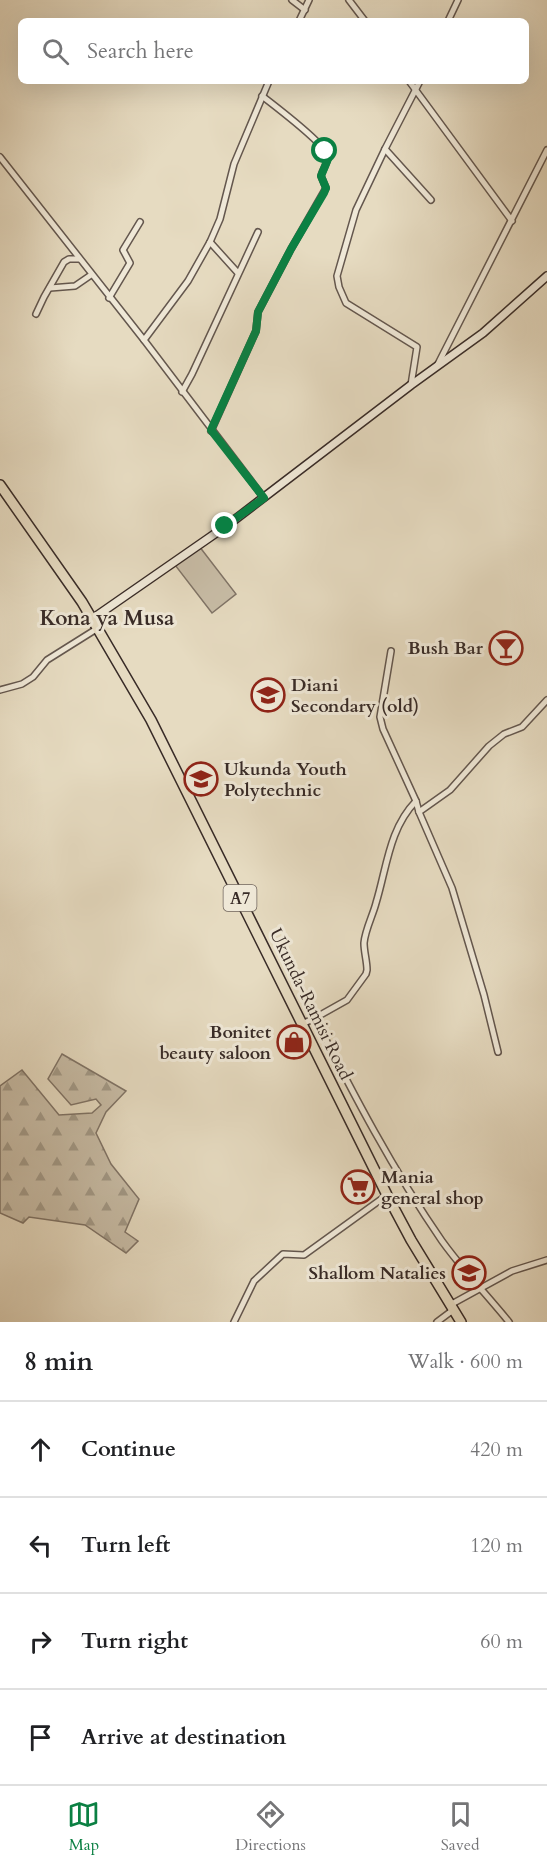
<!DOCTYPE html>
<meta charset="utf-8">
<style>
body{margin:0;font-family:Cardo,serif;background:#f2f2f2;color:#202124}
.stop{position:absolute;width:18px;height:18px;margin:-14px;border:4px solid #0b8043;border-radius:50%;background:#fff}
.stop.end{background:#0b8043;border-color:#fff;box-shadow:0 2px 6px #0008}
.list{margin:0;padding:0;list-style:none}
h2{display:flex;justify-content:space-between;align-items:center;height:78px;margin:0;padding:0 24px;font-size:26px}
h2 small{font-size:20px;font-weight:400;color:#757577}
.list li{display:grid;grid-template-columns:39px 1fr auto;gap:18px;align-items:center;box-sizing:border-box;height:96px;padding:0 24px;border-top:2px solid #e0e0e0}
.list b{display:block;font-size:22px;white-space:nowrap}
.list em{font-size:20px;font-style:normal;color:#757577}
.icon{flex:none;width:33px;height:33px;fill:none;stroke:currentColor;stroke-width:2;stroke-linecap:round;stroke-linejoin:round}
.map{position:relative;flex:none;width:547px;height:1322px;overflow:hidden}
.search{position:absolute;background:#fff;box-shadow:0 6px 24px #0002;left:18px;right:18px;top:18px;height:66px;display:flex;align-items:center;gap:15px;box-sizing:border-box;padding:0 21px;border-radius:9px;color:#757577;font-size:22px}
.sheet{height:462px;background:#fff}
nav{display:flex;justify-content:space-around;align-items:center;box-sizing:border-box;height:84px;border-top:2px solid #e0e0e0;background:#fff;font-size:16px;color:#757577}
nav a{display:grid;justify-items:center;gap:3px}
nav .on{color:#0b8043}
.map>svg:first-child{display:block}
.green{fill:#c8bda7;stroke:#807467;stroke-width:1.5}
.forest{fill:url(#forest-firs);stroke:#807467;stroke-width:1.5}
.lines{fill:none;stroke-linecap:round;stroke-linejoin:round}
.street-casing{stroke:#64574e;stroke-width:8}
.secondary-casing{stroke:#382b27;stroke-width:10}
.highway-casing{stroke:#382b27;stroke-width:12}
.street{stroke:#efe8d7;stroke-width:5}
.secondary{stroke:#efe8d7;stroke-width:7}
.highway{stroke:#e6dbc1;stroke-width:9}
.route{stroke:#0b8043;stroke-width:8}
.labels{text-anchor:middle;stroke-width:6;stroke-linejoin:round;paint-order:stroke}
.shield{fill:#efe8d7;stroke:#6f645c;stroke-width:1.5}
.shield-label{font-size:16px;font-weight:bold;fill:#382b27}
.poi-label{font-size:18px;font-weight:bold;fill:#382b27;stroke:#efe8d7;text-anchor:end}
.street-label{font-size:18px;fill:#382b27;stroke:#efe8d7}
.quarter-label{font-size:21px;font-weight:bold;fill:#382b27;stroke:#efe8d7}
</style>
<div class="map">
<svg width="547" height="1322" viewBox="0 0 547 1322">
<defs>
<pattern id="forest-firs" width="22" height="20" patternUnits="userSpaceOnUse" patternTransform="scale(1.5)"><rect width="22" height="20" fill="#c8bda7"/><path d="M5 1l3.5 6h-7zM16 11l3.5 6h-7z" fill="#a39a88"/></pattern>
</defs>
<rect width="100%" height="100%" fill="#e6dbc1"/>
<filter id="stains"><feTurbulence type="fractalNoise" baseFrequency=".00333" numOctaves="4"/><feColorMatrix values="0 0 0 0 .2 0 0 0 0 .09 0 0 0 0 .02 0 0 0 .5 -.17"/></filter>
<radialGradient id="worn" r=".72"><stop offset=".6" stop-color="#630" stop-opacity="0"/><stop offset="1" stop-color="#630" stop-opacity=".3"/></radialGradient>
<!-- green -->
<polygon class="green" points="199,546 236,594 212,613 175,565"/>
<!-- forest -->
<polygon class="forest" points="62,1054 126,1091 106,1112 96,1133 111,1164 139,1199 125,1232 138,1241 126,1253 85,1225 29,1217 23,1223 0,1213 0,1086 22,1070 59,1115 92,1113 101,1105 96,1099 71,1105 48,1079"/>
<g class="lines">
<defs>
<g id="street">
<polyline points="292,0 305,10"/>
<polyline points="349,0 365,21"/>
<polyline points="299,21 309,0"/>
<polyline points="448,21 458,0"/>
<polyline points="409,81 512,221"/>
<polyline points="385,149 431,200"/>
<polyline points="0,157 144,340 264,498"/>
<polyline points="210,242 238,273"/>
<polyline points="50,288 75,286 91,275"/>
<polyline points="109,298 130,263 123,250 140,222"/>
<polyline points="36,314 44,297 64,262 69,259 79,259"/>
<polyline points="144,340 188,281 210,242 220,219 234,164 269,81"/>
<polyline points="438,364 547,150"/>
<polyline points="411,385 417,347 346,303 339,287 337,276 356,210 385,149 420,81"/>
<polyline points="182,392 192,374 258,232"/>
<path d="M211 431 256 331 258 312 291 249 326 188 321 176C322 170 330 160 327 154 321 141 275 106 262 96"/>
<polyline points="391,651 380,717 383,729 416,801 419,812 452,888 484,995 498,1052"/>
<polyline points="0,690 22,684 33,677 47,660 98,628"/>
<polyline points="419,812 450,790 489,746 504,734 522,727 547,700"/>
<path d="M315 1018 347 1000 366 974 367 970C367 961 364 952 364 943 365 930 373 915 376 903 387 867 389 829 416 801"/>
<path d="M302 1024 315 1018C353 1094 393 1170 442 1241 462 1269 487 1295 509 1322"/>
<polyline points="450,1305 512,1271 547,1260"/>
<polyline points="234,1322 254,1281 283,1254 304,1255 387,1195"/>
<polyline points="437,1322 453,1310"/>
</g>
<polyline id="secondary" points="92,619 229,524 411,385 483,333 547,276"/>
<polyline id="highway" points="0,485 82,602 151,720 387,1195 411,1240 461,1322"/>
</defs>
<!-- street casing -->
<use href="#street" class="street-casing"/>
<!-- secondary casing -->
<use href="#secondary" class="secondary-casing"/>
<!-- highway casing -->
<use href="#highway" class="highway-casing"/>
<!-- street -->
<use href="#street" class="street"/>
<!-- secondary -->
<use href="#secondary" class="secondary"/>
<!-- highway -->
<use href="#highway" class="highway"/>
</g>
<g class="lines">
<!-- route -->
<polyline class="route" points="225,526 264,498 211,430 256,331 258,312 291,249 324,193 326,188 321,176 328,159 325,151"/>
</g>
<!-- icons -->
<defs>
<symbol id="bar-ring" viewBox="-11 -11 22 22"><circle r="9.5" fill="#efe8d7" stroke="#8f2418" stroke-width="1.5"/><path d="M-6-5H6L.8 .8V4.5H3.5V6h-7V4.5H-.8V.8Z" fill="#8f2418"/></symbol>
<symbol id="school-ring" viewBox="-11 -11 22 22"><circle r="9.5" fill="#efe8d7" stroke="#8f2418" stroke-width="1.5"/><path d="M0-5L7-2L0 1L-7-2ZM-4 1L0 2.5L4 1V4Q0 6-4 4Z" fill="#8f2418"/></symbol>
<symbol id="university-ring" viewBox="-11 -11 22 22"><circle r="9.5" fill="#efe8d7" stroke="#8f2418" stroke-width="1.5"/><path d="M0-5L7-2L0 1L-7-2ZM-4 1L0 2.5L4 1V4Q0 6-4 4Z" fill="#8f2418"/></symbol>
<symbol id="shop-ring" viewBox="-11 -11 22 22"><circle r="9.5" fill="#efe8d7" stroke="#8f2418" stroke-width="1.5"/><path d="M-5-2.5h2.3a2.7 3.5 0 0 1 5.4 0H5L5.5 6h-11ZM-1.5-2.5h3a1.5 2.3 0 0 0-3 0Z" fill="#8f2418"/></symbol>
<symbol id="supermarket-ring" viewBox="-11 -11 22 22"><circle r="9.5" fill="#efe8d7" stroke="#8f2418" stroke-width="1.5"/><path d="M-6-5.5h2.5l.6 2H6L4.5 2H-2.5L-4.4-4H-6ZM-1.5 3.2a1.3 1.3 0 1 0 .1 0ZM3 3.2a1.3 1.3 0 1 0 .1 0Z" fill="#8f2418"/></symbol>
</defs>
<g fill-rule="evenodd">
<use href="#bar-ring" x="487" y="629" width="38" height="38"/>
<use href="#school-ring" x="249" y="676" width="38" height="38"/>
<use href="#university-ring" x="182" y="760" width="38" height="38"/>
<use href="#shop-ring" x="275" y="1023" width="38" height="38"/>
<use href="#supermarket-ring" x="339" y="1168" width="38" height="38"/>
<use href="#school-ring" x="450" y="1254" width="38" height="38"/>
</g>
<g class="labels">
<!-- shield labels -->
<rect class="shield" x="223.5" y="885" width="33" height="26" rx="4.5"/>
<g class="shield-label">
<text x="240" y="904">A7</text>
</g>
<!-- poi labels -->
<g class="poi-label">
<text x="483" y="654">Bush Bar</text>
<text x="291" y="691" text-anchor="start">Diani<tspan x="291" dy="21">Secondary (old)</tspan></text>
<text x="224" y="775" text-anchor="start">Ukunda Youth<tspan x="224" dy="21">Polytechnic</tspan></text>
<text x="271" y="1038">Bonitet<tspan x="271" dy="21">beauty saloon</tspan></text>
<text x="381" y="1183" text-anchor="start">Mania<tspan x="381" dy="21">general shop</tspan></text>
<text x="446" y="1279">Shallom Natalies</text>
</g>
<!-- street labels -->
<g class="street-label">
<text transform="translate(311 1004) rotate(64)" y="6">Ukunda-Ramisi Road</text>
</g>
<!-- quarter labels -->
<g class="quarter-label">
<text x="107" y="625">Kona ya Musa</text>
</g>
</g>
<rect width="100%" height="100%" filter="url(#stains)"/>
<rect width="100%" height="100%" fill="url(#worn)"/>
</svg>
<div class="stop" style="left:325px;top:151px"></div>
<div class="stop end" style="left:225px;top:526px"></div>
<div class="search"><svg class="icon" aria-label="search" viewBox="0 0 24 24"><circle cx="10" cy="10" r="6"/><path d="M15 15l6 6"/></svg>Search here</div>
</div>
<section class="sheet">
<h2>8 min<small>Walk · 600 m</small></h2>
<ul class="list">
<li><svg class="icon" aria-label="ahead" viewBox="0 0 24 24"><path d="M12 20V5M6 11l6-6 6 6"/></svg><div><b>Continue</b></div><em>420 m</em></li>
<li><svg class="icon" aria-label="left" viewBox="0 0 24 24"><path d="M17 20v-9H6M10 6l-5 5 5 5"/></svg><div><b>Turn left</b></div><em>120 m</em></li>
<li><svg class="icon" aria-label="right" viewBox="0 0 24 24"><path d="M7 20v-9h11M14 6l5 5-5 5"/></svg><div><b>Turn right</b></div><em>60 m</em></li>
<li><svg class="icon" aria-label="arrive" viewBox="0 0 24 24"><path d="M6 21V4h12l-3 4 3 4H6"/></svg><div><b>Arrive at destination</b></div></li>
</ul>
</section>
<nav>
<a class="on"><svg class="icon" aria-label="map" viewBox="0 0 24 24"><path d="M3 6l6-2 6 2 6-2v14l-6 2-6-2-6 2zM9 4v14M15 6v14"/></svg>Map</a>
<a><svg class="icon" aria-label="directions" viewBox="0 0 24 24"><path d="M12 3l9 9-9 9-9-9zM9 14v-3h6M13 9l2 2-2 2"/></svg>Directions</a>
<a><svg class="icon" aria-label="saved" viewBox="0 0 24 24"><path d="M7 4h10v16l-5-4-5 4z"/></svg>Saved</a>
</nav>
